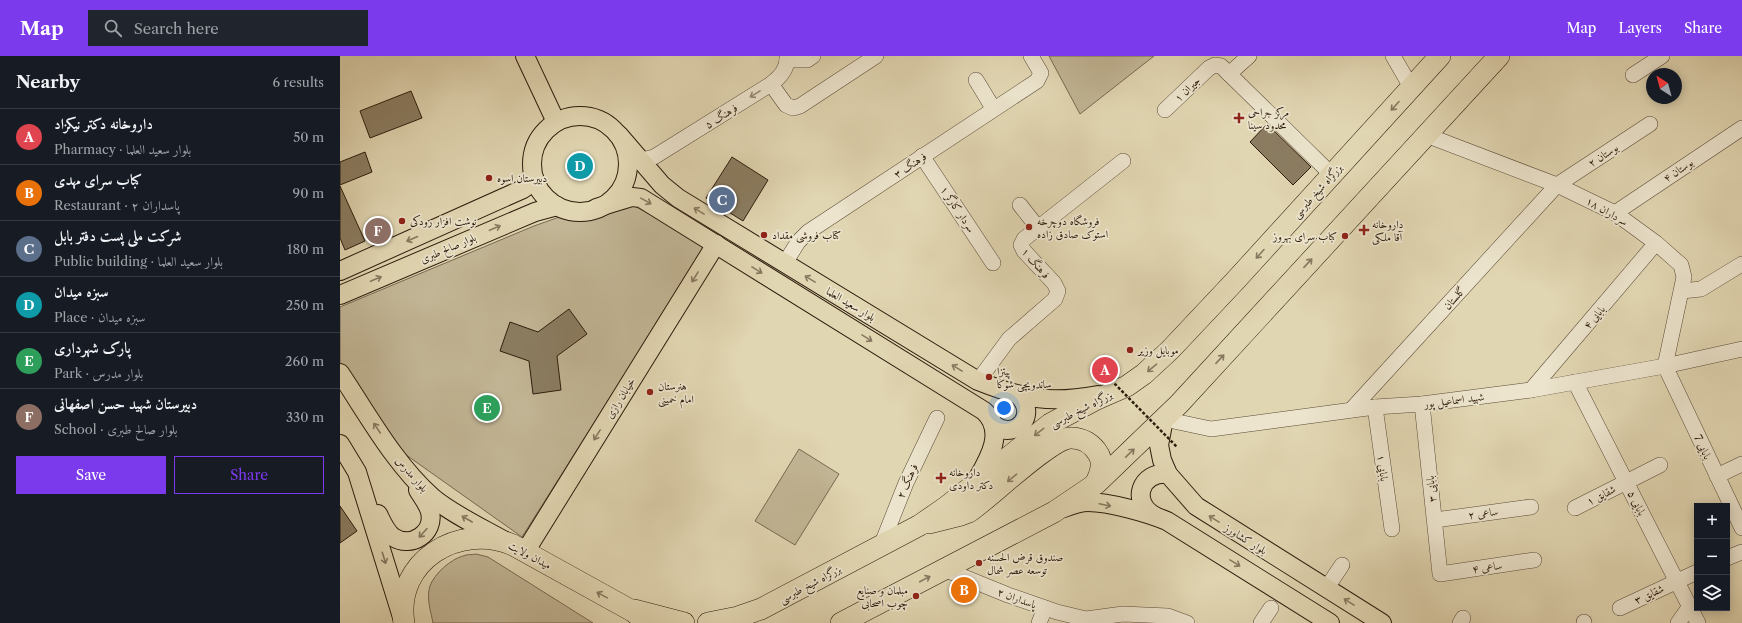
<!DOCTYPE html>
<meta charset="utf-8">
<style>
body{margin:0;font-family:"Libre Caslon Text",Amiri,serif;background:#20242c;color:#f1f3f6}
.controls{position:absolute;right:12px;bottom:12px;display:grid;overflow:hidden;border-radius:0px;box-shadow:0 2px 10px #0003}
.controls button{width:36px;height:36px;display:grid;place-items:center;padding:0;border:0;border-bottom:1px solid #363941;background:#171b24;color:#f1f3f6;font:20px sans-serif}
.compass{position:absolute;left:1306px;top:12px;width:36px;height:36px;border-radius:50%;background:#171b24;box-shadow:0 2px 10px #0003;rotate:324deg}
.you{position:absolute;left:664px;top:352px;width:14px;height:14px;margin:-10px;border:3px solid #fff;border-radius:50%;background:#1a73e8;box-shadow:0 0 0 6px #1a73e833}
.badge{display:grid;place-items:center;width:26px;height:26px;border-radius:50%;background:#7c3aed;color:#fff;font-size:13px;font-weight:700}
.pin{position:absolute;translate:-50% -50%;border:2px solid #fff;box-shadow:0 1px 4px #0006}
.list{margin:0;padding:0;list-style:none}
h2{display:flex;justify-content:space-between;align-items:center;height:52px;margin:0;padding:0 16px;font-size:17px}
h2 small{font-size:13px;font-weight:400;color:#9ea1a6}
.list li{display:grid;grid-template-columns:26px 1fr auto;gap:12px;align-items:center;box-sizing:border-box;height:56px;padding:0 16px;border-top:1px solid #363941}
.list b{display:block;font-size:15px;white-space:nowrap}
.list p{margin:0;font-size:13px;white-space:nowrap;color:#9ea1a6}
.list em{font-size:13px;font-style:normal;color:#9ea1a6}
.actions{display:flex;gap:8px;padding:12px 16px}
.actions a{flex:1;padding:9px 0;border:1px solid #7c3aed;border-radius:0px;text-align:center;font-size:14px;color:#7c3aed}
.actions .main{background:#7c3aed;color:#fff}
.icon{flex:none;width:22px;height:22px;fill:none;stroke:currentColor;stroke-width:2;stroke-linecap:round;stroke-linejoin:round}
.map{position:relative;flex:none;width:1402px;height:567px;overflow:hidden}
header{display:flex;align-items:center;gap:24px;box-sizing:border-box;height:56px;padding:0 20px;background:#7c3aed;color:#fff}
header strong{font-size:19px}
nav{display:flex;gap:22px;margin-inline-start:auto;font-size:14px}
.search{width:280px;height:36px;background:#20242c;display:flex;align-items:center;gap:10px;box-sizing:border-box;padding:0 14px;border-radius:0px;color:#9ea1a6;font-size:15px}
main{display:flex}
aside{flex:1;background:#171b24}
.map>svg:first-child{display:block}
.green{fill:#c2b696;stroke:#786951}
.building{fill:#8b7d62;stroke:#2d1c0c}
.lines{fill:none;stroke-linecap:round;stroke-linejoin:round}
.minor-casing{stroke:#5a4a36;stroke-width:16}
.major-casing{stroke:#2d1c0c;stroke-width:20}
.highway-casing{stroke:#2d1c0c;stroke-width:22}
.minor{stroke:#ece4cd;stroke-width:15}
.major{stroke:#e1d6b2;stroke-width:18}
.highway{stroke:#e1d6b2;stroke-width:21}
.path-bridge{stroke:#2d1c0c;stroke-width:2.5;stroke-dasharray:3 2;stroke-linecap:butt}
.oneway{stroke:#968a76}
.oneway2{stroke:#87795f}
.poi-dot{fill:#8f2418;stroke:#ece4cd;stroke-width:1.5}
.labels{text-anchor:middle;stroke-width:3.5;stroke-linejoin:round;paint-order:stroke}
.street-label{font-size:11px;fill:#2d1c0c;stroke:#ece4cd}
.poi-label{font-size:11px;fill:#2d1c0c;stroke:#ece4cd;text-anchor:start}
</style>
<header>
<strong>Map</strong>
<div class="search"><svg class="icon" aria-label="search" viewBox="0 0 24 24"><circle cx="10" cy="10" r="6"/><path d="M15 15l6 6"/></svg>Search here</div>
<nav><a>Map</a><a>Layers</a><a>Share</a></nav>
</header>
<main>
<aside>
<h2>Nearby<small>6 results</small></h2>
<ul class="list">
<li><span class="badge" style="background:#e0444e">A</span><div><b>داروخانه دکتر نیکزاد</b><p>Pharmacy · بلوار سعید العلما</p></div><em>50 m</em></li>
<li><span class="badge" style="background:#e8710a">B</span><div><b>کباب سرای مهدی</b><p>Restaurant · پاسداران ۲</p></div><em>90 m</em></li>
<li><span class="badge" style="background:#5c6f8a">C</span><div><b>شرکت ملی پست دفتر بابل</b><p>Public building · بلوار سعید العلما</p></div><em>180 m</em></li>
<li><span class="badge" style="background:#0f9aa8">D</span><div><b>سبزه میدان</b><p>Place · سبزه میدان</p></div><em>250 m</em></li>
<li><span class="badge" style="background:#2e9e5b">E</span><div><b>پارک شهرداری</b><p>Park · بلوار مدرس</p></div><em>260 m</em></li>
<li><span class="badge" style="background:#8d6e63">F</span><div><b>دبیرستان شهید حسن اصفهانی</b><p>School · بلوار صالح طبری</p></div><em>330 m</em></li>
</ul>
<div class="actions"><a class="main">Save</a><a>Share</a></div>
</aside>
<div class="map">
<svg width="1402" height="567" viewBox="0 0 1402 567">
<rect width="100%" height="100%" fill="#e1d6b2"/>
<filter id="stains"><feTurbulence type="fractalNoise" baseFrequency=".005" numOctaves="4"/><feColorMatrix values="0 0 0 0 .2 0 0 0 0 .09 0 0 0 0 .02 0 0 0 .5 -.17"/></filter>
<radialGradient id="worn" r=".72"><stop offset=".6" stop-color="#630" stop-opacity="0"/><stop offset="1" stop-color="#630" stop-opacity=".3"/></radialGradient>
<!-- green -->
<g class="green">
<polygon points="709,0 814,0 740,58"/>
<polygon points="279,142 367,188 182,481 62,396 0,308 0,251 194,170 236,155 265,148"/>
<polygon points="459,393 499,418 455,489 415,465"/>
<path d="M136 498 148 501 253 567H93C91 556 86 542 90 530 94 518 111 503 123 500 127 498 132 499 136 498Z"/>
</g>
<!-- building -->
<g class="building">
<polygon points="71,35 82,62 30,82 20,55"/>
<polygon points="927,68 971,111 953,129 910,86"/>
<polygon points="25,96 32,116 0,129 0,106"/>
<polygon points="392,101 428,124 403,165 366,142"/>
<polygon points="0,130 25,185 5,194 0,182"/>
<polygon points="229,253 247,278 217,300 221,334 193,338 189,305 160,295 170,266 198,276"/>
<polygon points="0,450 17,475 0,487"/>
</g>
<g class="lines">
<defs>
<g id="minor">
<polyline points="1053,0 1071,31"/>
<polyline points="447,4 467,4 473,0"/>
<polyline points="889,18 909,0"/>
<polyline points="1293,19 1322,0"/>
<polyline points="636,24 653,52"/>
<polyline points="431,28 446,49 453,52 460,50 536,0"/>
<polyline points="825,54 869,12 875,9 881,10 992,119"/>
<polyline points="1086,79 1217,129 1275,157 1316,187 1341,209 1344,221 1325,310 1402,472"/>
<polyline points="582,100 653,207"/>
<path d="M300 103H306L314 101 431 28C440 21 448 13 447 0"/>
<polyline points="680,149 698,172"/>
<polyline points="1275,157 1402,72"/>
<polyline points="445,207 458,186 468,176 697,25 701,17 691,0"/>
<polyline points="1342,235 1361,233 1402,208"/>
<polyline points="638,325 669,283 715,243 718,235 714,227 684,195 681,189 684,183 783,105"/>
<polyline points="1235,326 1358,567"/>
<polyline points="1191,334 1316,187"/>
<polyline points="1082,348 1100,518 1194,504"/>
<polyline points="1035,351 1052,473"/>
<polyline points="1011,354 1217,129 1310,68"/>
<polyline points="824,363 871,373 1035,351 1082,348 1191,334 1325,310 1402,293"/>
<polyline points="1377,420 1402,408"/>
<polyline points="1235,452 1320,409"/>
<polyline points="1095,464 1191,451"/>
<polyline points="541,490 566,427 597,362"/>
<polyline points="1387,502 1402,496"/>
<polyline points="604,513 668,539 717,556 746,563 783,558 828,560 847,567"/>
<polyline points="986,533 1002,509"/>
<polyline points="1280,552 1357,516"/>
<polyline points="699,567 705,552"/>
<polyline points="921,567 931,552"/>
<polyline points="1120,567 1123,562"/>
<polyline points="1244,567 1244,566"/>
<polyline points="1338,567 1350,550"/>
</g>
<g id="major">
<polyline points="185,0 216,66"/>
<circle cx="240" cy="108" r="48"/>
<path d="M279 79 322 129 338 142 638 325C683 343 710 348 758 339"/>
<path d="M256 152 292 141 301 142 644 355C667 376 647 406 635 427"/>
<polyline points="0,215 183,133 195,124"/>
<polyline points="0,239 195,156 217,150"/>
<path d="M0 317C28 359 54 407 92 441 110 457 144 473 165 485"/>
<polyline points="824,363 819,389 822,404 828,418 856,450 1042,567"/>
<path d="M655 370C678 384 698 357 678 339"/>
<polyline points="0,388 17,416 62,561"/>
<path d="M724 452C732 449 740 446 748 446 769 446 808 457 827 465L990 567"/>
<path d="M38 458C42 466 46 476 53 481 71 493 95 477 90 456 88 448 82 441 78 434"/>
<path d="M815 460C790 447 800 415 828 418"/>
<polyline points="185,496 376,188"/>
</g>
<g id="highway">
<path d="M589 467 621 459 629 456C651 441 708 385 729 382 742 381 753 388 759 399 764 409 760 419 755 428"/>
<polyline points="294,554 344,567"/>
<path d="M64 567C54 505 119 466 173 489L294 556 307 567"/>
<polyline points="368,567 398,561 421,553 580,469 606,451 710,368 755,344 787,330 804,318 830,294 895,225 1100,0"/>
<polyline points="501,567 714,456 757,427 839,348 1159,0"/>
</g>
</defs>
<!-- minor casing -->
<use href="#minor" class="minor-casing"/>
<!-- major casing -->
<use href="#major" class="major-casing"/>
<!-- highway casing -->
<use href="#highway" class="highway-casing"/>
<!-- minor -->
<use href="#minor" class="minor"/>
<!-- major -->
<use href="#major" class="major"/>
<!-- highway -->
<use href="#highway" class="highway"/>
<!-- path-bridge -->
<polyline class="path-bridge" points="771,324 837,391"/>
</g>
<!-- one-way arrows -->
<defs><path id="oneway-shaft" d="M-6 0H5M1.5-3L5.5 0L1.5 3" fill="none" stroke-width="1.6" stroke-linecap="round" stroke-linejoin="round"/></defs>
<use class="oneway" href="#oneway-shaft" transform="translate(415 38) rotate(148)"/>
<g class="oneway2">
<use href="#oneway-shaft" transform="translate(1055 50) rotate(132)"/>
<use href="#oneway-shaft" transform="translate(306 145) rotate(29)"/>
<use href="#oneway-shaft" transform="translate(359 155) rotate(-149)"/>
<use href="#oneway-shaft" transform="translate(155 172) rotate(-23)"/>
<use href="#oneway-shaft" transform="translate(72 183) rotate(156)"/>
<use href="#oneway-shaft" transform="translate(920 198) rotate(132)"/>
<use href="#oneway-shaft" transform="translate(968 207) rotate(-47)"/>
<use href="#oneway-shaft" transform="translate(417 214) rotate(32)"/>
<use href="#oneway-shaft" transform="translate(355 221) rotate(122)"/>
<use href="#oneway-shaft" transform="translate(36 223) rotate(-23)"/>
<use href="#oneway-shaft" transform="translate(470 223) rotate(-149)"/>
<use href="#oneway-shaft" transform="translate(527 282) rotate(32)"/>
<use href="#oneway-shaft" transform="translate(880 303) rotate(-47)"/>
<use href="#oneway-shaft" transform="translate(617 312) rotate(-149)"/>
<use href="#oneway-shaft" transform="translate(812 312) rotate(140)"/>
<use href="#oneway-shaft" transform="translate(37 372) rotate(-124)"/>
<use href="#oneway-shaft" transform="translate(699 376) rotate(142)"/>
<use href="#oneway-shaft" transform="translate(257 379) rotate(122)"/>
<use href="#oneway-shaft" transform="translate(790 397) rotate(-44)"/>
<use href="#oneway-shaft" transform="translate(672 422) rotate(141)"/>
<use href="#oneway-shaft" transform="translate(765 449) rotate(12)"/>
<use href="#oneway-shaft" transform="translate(127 463) rotate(-150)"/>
<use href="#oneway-shaft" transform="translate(874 463) rotate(-148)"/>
<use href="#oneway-shaft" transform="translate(83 477) rotate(132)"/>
<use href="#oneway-shaft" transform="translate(44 502) rotate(73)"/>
<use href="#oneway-shaft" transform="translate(895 507) rotate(32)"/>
<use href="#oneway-shaft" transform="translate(585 523) rotate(-28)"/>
<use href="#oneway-shaft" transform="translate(262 539) rotate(-151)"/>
<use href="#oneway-shaft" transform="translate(1009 546) rotate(-148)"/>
</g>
<!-- markers -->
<g class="poi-dot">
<path d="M897 56h4v4h4v4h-4v4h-4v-4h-4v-4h4z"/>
<circle cx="149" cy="122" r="4"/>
<circle cx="62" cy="165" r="4"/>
<circle cx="689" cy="171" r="4"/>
<path d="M1022 168h4v4h4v4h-4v4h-4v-4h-4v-4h4z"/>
<circle cx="424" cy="179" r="4"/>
<circle cx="1005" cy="180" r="4"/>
<circle cx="790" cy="294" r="4"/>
<circle cx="649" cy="321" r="4"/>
<circle cx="310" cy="336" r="4"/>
<path d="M599 416h4v4h4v4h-4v4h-4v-4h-4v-4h4z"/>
<circle cx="639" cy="507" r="4"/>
<circle cx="576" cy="540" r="4"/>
</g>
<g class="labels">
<!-- street labels -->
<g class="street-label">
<text transform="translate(847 33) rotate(-44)" y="4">جیران ۱</text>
<text transform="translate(381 60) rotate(-32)" y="4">فرهنگ ۵</text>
<text transform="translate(1263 99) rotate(-33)" y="4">بوستان ۲</text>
<text transform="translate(570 109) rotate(-34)" y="4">فرهنگ ۳</text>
<text transform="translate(1338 114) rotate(-34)" y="4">بوستان ۴</text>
<text transform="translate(977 135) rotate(-48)" y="4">بزرگراه شیخ طبرسی</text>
<text transform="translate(618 153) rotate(56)" y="4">سردار کارگر ۱</text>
<text transform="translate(1267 155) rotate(30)" y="4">سرداران ۱۸</text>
<text transform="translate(108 192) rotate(-23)" y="4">بلوار صالح طبری</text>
<text transform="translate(696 207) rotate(49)" y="4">فرهنگ ۱</text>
<text transform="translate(1114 242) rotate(-48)" y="4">گلستان</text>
<text transform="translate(511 248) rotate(31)" y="4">بلوار سعید العلما</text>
<text transform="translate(1254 261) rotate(-50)" y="4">بابایی ۴</text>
<text transform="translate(280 342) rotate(-58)" y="4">خیابان رازی</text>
<text transform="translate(1114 344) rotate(-7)" y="4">شهید اسماعیل پور</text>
<text transform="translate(741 353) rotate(-27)" y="4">بزرگراه شیخ طبرسی</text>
<text transform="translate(1363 391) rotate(64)" y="4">بابایی 7</text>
<text transform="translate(1043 412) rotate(82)" y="4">بابایی ۱</text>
<text transform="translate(72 418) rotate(49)" y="4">بلوار مدرس</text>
<text transform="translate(567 425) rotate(-66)" y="4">فرهنگ ۲</text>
<text transform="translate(1091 433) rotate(-96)" y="4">بابایی ۳</text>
<text transform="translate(1261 439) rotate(-27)" y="4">شقایق ۱</text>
<text transform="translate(1297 447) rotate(63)" y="4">بابایی ۵</text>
<text transform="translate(1143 457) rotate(-8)" y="4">ساعی ۲</text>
<text transform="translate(906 483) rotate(32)" y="4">بلوار کشاورز</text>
<text transform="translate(190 499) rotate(28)" y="4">میدان ولایت</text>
<text transform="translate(1147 511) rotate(-8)" y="4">ساعی ۴</text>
<text transform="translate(470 528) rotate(-28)" y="4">بزرگراه شیخ طبرسی</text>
<text transform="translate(1309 538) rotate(-25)" y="4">شقایق ۳</text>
<text transform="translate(677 542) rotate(20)" y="4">پاسداران ۲</text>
</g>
<!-- poi labels -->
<g class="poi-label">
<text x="908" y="60">مرکز جراحی<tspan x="908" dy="13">محدود سینا</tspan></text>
<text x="157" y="126">دبیرستان اسوه</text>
<text x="70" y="169">نوشت افزار رودکی</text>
<text x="697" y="169">فروشگاه دوچرخه<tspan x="697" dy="13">استوک صادق زاده</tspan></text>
<text x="1032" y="172">داروخانه<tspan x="1032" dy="13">آقا ملکی</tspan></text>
<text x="432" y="183">کتاب فروشی مقداد</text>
<text x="997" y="184" text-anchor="end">کباب سرای بهروز</text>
<text x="798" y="298">موبایل وزیر</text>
<text x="657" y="319">پیتزا<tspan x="657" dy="13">ساندویچی شوکا</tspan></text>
<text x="318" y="334">هنرستان<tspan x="318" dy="13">امام خمینی</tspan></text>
<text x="609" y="420">داروخانه<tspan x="609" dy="13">دکتر داودی</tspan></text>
<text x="647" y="505">صندوق قرض الحسنه<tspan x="647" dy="13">توسعه عصر شمال</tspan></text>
<text x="568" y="538" text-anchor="end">مبلمان و صنایع<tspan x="568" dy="13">چوب اصحابی</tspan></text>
</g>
</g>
<rect width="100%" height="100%" filter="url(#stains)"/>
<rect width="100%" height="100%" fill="url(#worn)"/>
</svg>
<div class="controls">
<button>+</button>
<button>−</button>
<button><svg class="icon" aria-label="layers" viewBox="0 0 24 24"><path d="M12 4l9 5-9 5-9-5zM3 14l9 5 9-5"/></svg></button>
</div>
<svg class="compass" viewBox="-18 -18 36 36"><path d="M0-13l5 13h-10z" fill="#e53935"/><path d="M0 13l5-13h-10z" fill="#9ea1a6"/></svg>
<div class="you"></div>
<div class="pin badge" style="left:765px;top:314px;background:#e0444e">A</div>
<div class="pin badge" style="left:624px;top:534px;background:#e8710a">B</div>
<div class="pin badge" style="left:382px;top:144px;background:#5c6f8a">C</div>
<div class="pin badge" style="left:240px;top:110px;background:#0f9aa8">D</div>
<div class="pin badge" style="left:147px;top:352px;background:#2e9e5b">E</div>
<div class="pin badge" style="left:38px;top:175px;background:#8d6e63">F</div>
</div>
</main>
